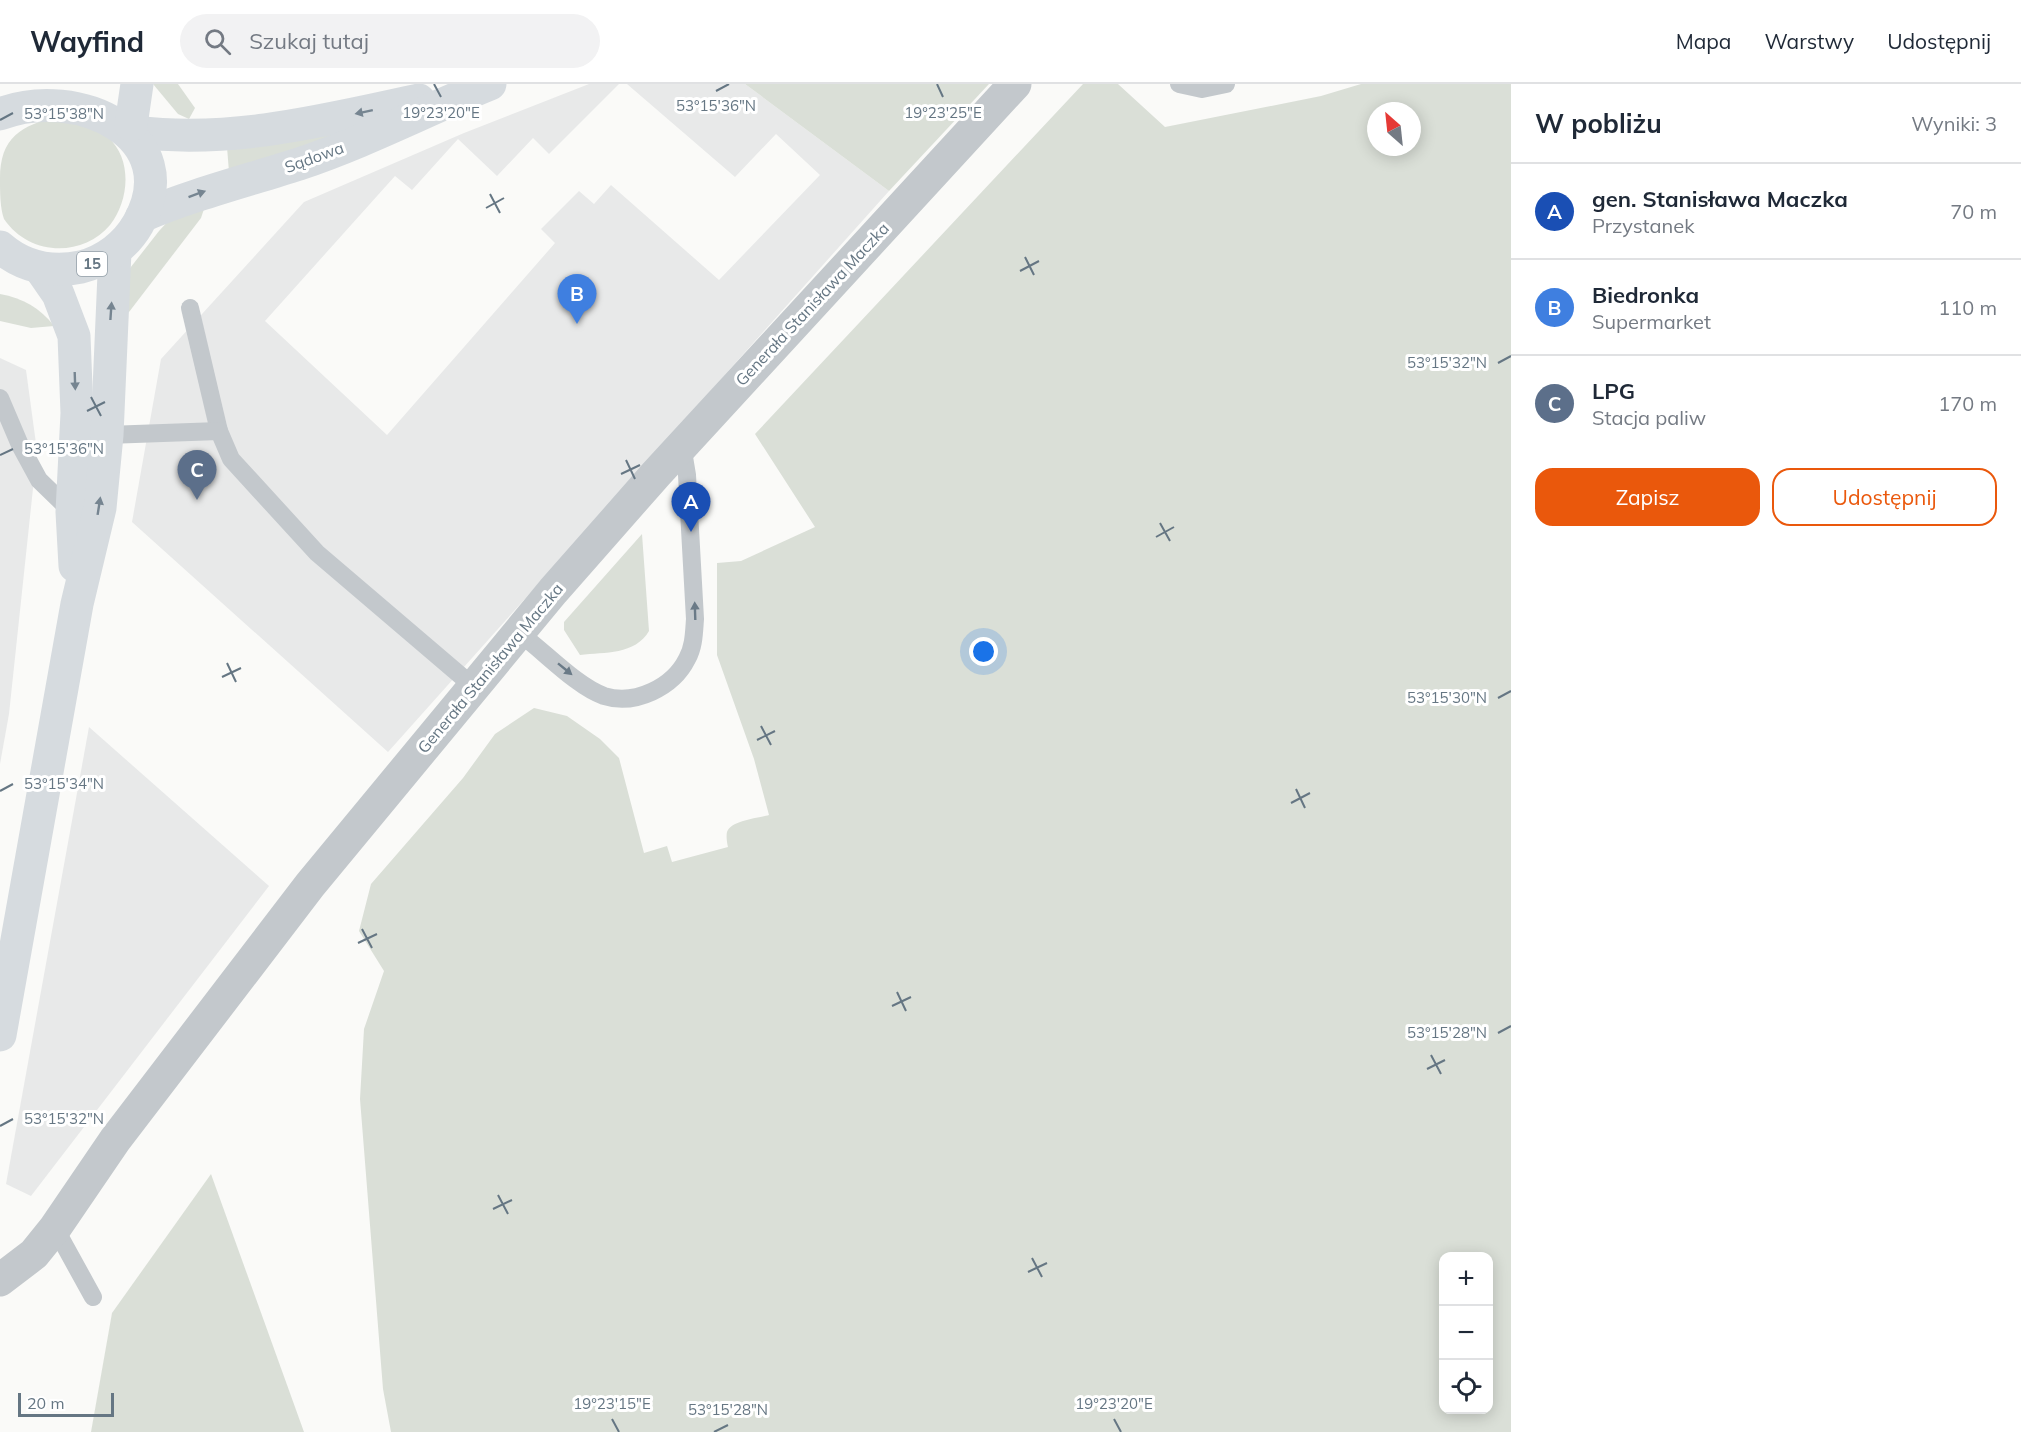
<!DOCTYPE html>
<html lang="pl">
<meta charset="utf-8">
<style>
body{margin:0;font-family:Mulish,sans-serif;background:#f2f2f3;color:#1f2937}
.controls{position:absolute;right:18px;bottom:18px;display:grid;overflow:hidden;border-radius:12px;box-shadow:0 3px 15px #0003}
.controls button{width:54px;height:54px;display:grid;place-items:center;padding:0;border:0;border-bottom:2px solid #e0e1e3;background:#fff;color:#1f2937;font:30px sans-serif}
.compass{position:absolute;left:1367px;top:18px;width:54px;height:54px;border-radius:50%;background:#fff;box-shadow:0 3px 15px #0003;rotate:333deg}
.scale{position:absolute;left:18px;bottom:15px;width:96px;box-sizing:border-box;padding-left:6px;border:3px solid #657683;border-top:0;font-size:16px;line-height:21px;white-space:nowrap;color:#657683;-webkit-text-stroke:4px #fff;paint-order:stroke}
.you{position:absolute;left:984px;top:568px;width:21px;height:21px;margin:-15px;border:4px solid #fff;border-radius:50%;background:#1a73e8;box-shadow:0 0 0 9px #1a73e833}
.badge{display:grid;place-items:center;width:39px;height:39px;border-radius:50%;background:#ea580c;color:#fff;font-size:20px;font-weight:700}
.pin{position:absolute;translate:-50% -50px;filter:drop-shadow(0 2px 3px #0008)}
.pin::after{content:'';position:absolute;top:32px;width:21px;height:18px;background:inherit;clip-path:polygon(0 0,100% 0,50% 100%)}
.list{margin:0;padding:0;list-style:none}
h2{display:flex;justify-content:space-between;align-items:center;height:78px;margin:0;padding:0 24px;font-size:26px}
h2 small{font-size:20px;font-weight:400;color:#747a83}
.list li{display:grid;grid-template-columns:39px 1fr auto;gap:18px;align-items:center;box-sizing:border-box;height:96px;padding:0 24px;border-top:2px solid #e0e1e3}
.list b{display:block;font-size:22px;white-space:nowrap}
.list p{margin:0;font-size:20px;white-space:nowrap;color:#747a83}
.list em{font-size:20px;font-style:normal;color:#747a83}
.actions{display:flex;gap:12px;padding:18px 24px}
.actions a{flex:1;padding:14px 0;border:2px solid #ea580c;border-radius:18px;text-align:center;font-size:21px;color:#ea580c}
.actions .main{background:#ea580c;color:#fff}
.icon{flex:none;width:33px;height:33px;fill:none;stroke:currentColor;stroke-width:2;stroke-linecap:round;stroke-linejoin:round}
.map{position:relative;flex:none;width:1511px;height:1348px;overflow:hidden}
header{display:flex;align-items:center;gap:36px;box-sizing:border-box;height:84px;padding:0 30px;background:#fff;border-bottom:2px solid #e0e1e3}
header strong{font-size:28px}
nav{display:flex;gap:33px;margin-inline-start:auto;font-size:21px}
.search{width:420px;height:54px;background:#f2f2f3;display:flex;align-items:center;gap:15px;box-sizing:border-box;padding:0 21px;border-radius:33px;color:#747a83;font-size:22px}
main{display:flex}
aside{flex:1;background:#fff}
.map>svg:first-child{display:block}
.built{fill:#e8e9e9}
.green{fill:#dadfd7;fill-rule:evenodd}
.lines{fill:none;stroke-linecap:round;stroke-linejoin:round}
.service{stroke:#c3c8cc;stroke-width:18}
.minor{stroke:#c3c8cc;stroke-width:33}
.secondary{stroke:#d6dbdf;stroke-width:33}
.primary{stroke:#d6dbdf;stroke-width:33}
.oneway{fill:#768591}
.oneway2{fill:#6a7a87}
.ticks{fill:none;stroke:#657683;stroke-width:2}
.labels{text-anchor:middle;stroke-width:6;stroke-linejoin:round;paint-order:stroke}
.shield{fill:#fff;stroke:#939fa8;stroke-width:1.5}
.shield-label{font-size:15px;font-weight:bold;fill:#657683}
.street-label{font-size:16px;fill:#657683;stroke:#fff}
.ticks-label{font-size:15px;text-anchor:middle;fill:#657683;stroke:#fff;stroke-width:6;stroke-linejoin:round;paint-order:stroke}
</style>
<header>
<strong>Wayfind</strong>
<div class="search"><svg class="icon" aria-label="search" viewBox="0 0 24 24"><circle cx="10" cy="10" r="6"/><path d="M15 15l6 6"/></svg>Szukaj tutaj</div>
<nav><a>Mapa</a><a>Warstwy</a><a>Udostępnij</a></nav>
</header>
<main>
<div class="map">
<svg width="1511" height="1348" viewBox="0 0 1511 1348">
<rect width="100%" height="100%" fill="#fafaf8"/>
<!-- built -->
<g class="built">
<polygon points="589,0 619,0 549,70 533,54 497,92 458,55 412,106 395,92 265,237 387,351 555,159 541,145 579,107 594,120 611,101 719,196 820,91 776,50 735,93 627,0 745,0 889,107 388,668 132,438 161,275 304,118 464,49"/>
<polygon points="0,274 26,286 37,367 9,630 0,680"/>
<polygon points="89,643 269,802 31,1112 6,1100"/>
</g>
<!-- green -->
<g class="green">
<polygon points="153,0 178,0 195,24 189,35 178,30"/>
<polygon points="745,0 989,0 889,107"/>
<path d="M1083 0H1118L1165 43 1321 12 1361 0H1511V1348H391L383 1305 360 1015 364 945 384 887 359 847 371 800 463 694 495 650 534 624 567 632 600 655 619 674 644 769 667 762 672 778 728 763C727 759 726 752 727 748 731 736 759 734 769 731L754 675 717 571V479L741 477 815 443 755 350ZM1376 27H1412V63H1376ZM1444 1172H1488V1326H1444Z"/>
<path d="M58 32C70 37 100 45 108 53 133 76 129 117 110 141 82 174 29 172 4 135 0 124 0 107 0 95 0 53 21 42 58 32Z"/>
<polygon points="388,33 229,88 227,63"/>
<polygon points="204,125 201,134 129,228 120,232 127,188 159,147 171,134"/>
<path d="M0 210C23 214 40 224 54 242L31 244 0 237Z"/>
<path d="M642 450 649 547C635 571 605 568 580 571L564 546V538Z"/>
<polygon points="211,1090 304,1348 91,1348 112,1229"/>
</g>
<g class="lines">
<!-- service -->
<g class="service">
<polyline points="1179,0 1202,5 1226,0"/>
<polyline points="190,224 219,347"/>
<polyline points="0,314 20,361 39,396 72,428"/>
<polyline points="107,351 219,347 231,375 317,469 474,603"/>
<path d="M519 549C544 567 576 602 604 612 635 622 673 603 687 575 694 563 694 548 695 535L687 391 682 361"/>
<polyline points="55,1144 93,1213"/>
</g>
<!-- minor -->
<polyline class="minor" points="0,1196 34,1170 55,1144 115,1056 310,801 553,507 656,390 1015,0"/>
<!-- secondary -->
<g class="secondary">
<path d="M136 48C232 60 326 36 419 16"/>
<path d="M142 132C194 110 246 97 299 80 365 58 426 26 490 0"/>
<polyline points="40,184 58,210 74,252 77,329 72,428 75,482"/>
<polyline points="0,951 77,520 100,424 107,351 115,167"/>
</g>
<!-- primary -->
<g class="primary">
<path d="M0 30C77 0 188 52 138 140 126 161 105 177 81 183 52 189 23 183 0 163"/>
<polyline points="131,41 137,0"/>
</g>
</g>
<!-- one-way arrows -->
<defs><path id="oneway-solid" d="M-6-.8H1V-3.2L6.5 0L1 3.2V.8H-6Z" transform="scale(1.5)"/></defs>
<g class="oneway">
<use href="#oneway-solid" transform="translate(364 28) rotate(168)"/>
<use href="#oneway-solid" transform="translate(197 110) rotate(-20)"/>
<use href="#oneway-solid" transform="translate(111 227) rotate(-86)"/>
<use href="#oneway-solid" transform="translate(75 297) rotate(88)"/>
<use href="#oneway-solid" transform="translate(99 422) rotate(-81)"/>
</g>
<g class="oneway2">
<use href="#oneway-solid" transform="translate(695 527) rotate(-92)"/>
<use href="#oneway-solid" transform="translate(565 585) rotate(39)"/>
</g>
<!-- ticks -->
<path class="ticks" d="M434 0 441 13M937 0 943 13M716 7 729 0M0 36 13 29M490 110 500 129M486 124 504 114M1025 173 1034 191M1020 187 1039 177M1498 279 1511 272M91 313 101 332M87 327 105 318M0 371 13 365M626 376 635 395M621 390 640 381M1160 439 1170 457M1156 453 1174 443M227 579 236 598M222 593 241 584M1498 614 1511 607M761 642 771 661M757 656 775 647M1296 705 1305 724M0 707 13 700M1291 719 1310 709M362 845 372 864M358 859 377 850M897 908 906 927M892 922 911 913M1498 949 1511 942M1431 971 1441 990M1427 985 1445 976M0 1042 13 1035M498 1111 508 1130M493 1125 512 1116M1032 1174 1042 1193M1028 1188 1047 1179M612 1335 619 1348M1114 1335 1121 1348M714 1348 728 1341"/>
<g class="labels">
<!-- shield labels -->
<rect class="shield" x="77" y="168" width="30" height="24" rx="4.5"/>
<g class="shield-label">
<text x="92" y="185">15</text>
</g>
<!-- street labels -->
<g class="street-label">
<text transform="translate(314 73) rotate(-20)" y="6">Sądowa</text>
<text transform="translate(812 220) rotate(-47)" y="6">Generała Stanisława Maczka</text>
<text transform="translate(490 584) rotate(-50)" y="6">Generała Stanisława Maczka</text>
</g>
</g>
<g class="ticks-label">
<text x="716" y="27">53°15'36"N</text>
<text x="441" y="34">19°23'20"E</text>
<text x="943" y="34">19°23'25"E</text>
<text x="64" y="35">53°15'38"N</text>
<text x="1447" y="284">53°15'32"N</text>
<text x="64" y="370">53°15'36"N</text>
<text x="1447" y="619">53°15'30"N</text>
<text x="64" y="705">53°15'34"N</text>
<text x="1447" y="954">53°15'28"N</text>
<text x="64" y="1040">53°15'32"N</text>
<text x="612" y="1325">19°23'15"E</text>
<text x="1114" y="1325">19°23'20"E</text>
<text x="728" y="1331">53°15'28"N</text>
</g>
</svg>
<div class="controls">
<button>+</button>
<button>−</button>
<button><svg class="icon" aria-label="locate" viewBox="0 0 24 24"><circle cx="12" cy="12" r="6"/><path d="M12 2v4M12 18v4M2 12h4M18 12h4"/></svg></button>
</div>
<svg class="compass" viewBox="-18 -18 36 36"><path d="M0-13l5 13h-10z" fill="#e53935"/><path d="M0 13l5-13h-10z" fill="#747a83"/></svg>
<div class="scale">20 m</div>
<div class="you"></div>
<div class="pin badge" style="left:691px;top:448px;background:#1a4fb4">A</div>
<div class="pin badge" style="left:577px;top:240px;background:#3f7fe0">B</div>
<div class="pin badge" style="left:197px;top:416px;background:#5c6f8a">C</div>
</div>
<aside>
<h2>W pobliżu<small>Wyniki: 3</small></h2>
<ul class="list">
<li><span class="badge" style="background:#1a4fb4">A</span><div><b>gen. Stanisława Maczka</b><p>Przystanek</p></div><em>70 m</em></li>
<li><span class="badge" style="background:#3f7fe0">B</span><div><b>Biedronka</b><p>Supermarket</p></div><em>110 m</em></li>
<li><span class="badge" style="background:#5c6f8a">C</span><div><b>LPG</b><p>Stacja paliw</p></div><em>170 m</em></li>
</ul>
<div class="actions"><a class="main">Zapisz</a><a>Udostępnij</a></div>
</aside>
</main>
